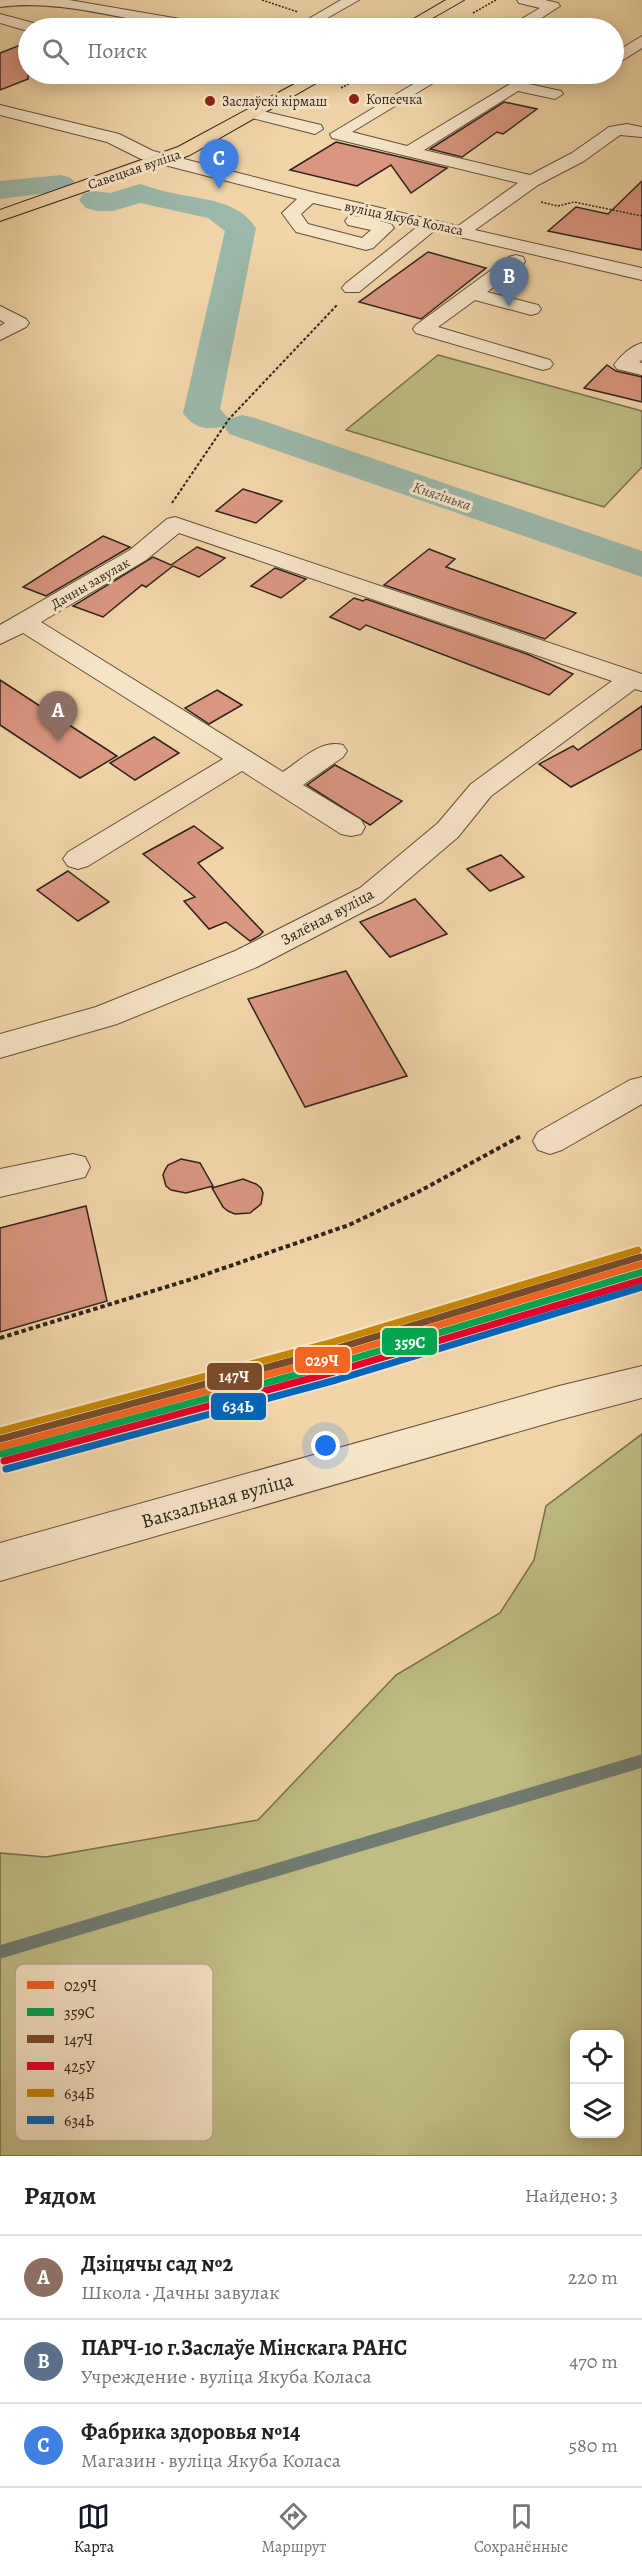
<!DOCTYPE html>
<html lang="ru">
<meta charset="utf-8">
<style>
body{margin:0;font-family:Alegreya,serif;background:#f2f2f2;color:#222}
.controls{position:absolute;right:18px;bottom:18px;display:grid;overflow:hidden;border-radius:12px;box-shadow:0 3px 15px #0003}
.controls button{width:54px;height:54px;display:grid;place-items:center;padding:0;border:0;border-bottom:2px solid #e0e0e0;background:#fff;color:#222;font:30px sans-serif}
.you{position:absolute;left:326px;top:1446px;width:21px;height:21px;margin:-15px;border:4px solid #fff;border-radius:50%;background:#1a73e8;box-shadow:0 0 0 9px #1a73e833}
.badge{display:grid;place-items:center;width:39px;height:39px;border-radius:50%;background:#111827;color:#fff;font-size:20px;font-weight:700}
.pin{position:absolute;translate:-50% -50px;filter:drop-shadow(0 2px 3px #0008)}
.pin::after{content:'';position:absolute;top:32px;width:21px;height:18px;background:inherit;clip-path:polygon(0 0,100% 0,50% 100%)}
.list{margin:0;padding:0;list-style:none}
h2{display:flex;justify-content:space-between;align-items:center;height:78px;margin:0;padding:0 24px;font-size:26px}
h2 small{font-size:20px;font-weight:400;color:#767676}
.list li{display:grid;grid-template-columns:39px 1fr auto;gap:18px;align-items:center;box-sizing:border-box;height:84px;padding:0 24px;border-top:2px solid #e0e0e0}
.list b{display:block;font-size:22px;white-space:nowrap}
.list p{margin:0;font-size:20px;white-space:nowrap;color:#767676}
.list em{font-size:20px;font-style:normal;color:#767676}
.icon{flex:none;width:33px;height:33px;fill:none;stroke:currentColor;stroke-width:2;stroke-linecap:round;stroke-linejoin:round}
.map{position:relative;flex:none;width:642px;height:2156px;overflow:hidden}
.search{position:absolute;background:#fff;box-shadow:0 3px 15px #0003;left:18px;right:18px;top:18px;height:66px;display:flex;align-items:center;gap:15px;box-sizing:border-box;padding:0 21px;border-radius:33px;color:#767676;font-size:22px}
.sheet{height:330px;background:#fff}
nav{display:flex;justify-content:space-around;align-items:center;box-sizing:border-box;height:84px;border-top:2px solid #e0e0e0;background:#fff;font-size:16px;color:#767676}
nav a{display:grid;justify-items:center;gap:3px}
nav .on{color:#111827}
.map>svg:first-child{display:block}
.green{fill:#bfbc84;stroke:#776f50;stroke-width:1.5;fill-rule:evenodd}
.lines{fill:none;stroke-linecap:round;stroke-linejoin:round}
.stream{stroke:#707c71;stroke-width:13}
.river{fill:#9bb8aa;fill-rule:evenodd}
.building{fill:#d99680;stroke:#2f221b;stroke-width:1.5}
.minor-casing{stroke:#604f3e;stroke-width:2}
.major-casing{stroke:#2f221b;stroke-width:2}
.path-far2{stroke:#2f221b;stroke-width:1.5;stroke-dasharray:2 1.5;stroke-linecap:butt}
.path-far1{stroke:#2f221b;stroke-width:2;stroke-dasharray:3 2;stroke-linecap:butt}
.path{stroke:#2f221b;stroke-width:4;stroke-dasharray:4.5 3;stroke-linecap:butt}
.minor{fill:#f6e4c6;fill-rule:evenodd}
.major{fill:#f1d5a8;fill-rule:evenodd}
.rail-1-casing{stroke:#f6e4c6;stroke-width:11}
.rail-2-casing{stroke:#f6e4c6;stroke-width:11}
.rail-3-casing{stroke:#f6e4c6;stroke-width:11}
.rail-4-casing{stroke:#f6e4c6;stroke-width:11}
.rail-5-casing{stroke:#f6e4c6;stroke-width:11}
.rail-6-casing{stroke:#f6e4c6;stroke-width:11}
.rail-1{stroke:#f26522;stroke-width:7}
.rail-2{stroke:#00a651;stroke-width:7}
.rail-3{stroke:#7a4b2a;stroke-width:7}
.rail-4{stroke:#e4002b;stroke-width:7}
.rail-5{stroke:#c58507;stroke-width:7}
.rail-6{stroke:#0065bd;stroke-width:7}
.poi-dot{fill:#8f2418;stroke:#f6e4c6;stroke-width:2}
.labels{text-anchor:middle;stroke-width:6;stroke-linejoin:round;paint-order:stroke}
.far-poi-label{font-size:14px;fill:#2f221b;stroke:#f6e4c6;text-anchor:start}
.far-street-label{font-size:14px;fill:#2f221b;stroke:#f6e4c6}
.far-water-label{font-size:15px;font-style:italic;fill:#4f4f46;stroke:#f6e4c6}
.street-label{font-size:16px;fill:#2f221b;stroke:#f6e4c6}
.near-street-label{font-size:20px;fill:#2f221b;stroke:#f6e4c6}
.key{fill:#f6e4c6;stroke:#baaa93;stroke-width:1.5}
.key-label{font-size:16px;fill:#2f221b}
.line-badge{stroke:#f6e4c6;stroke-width:2}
.badge-label{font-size:16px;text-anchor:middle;font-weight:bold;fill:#fff}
</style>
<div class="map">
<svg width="642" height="2156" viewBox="0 0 642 2156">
<rect width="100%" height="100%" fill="#f1d5a8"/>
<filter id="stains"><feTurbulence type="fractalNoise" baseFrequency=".00333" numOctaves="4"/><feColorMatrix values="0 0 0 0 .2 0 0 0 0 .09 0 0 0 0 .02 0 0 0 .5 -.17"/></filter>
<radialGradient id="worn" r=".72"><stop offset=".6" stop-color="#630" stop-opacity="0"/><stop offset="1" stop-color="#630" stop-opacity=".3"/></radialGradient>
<!-- green -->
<g class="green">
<polygon points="438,355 642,411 642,467 604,507 346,430"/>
<path d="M642 1434V2156H0V1853L46 1857 258 1820 396 1675 500 1613 534 1560 546 1506ZM574 2034H620V2134H574Z"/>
</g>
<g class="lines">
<!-- stream -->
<polyline class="stream" points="0,1952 642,1761"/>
<!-- river -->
<g class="river">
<polygon points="61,175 71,178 76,184 71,190 0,199 0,181"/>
<path d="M140 184C151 187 161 191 172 193 202 200 237 199 256 228L220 409 229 419 242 415 255 418 642 551V577L229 434 224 426C207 431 193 428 183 413L225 231 208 218 140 203 113 211H97L86 208 79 200 83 194 94 191 110 193Z"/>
</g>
</g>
<!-- building -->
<g class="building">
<polygon points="28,42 28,79 0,90 0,53"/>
<polygon points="504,102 537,109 503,134 497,132 462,157 430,149"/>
<polygon points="336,142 413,160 447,168 411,193 391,165 357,186 290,170"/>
<polygon points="642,181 642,250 548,231 576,207 608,214"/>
<polygon points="428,252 486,268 421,319 359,302"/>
<polygon points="607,365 616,371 642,377 642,402 584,388"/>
<polygon points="243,489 282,501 256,523 216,511"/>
<polygon points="103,536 130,547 46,596 23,587"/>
<polygon points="197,547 225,558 199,577 173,566 146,587 142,585 103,617 73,606 153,557 171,565"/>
<polygon points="429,549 455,559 446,567 576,613 545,639 384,585"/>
<polygon points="275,568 306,579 281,598 251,586"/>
<polygon points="354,598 363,601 366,599 527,654 573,674 549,695 366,625 360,630 330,617"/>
<polygon points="0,680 117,756 80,778 0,725"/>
<polygon points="217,690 242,705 209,724 185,708"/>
<polygon points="642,706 642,749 571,787 539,764 573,746 578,750"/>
<polygon points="154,737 179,753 135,780 110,763"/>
<polygon points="335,765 402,801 370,825 307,785"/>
<polygon points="194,826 223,848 198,863 263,932 259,936 250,941 226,922 209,929 184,901 195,897 143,854"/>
<polygon points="501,855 524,877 490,891 467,869"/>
<polygon points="68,871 109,902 78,921 37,890"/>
<polygon points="415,899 447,934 390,957 360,922"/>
<polygon points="346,971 407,1076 305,1107 248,999"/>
<polygon points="181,1159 200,1163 213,1186 186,1193 171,1190 166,1186 163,1175 165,1170 168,1165"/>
<polygon points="243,1179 256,1184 261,1188 263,1193 261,1204 250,1213 235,1214 228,1211 223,1207 212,1188"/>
<polygon points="86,1206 107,1301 0,1332 0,1228"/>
</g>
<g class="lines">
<defs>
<g id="minor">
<path d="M0 0H69L209 24 216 28C195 30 173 26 152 23 102 14 51 0 0 7Z"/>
<polygon points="341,0 359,0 322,21 312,21 310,18"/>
<polygon points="517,0 545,0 558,3 560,6 526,28 509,28 511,25 540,8 519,3"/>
<polygon points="0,14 41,25 43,28 28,28 28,31 0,23"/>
<polygon points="642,36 642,48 623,60 614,62 614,53"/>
<path d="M430 74H448L352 132 407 146 515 81 561 91 563 94 555 99 518 91 424 150 530 175 572 153 609 127 627 124 642 127V137L620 135 584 161 538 185 475 230 642 268V280L434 231 359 292H345L342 288 345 284 417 227 313 203 301 214 308 224 362 238 371 230 348 225 345 221 348 217C361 214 378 221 391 224L394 228 373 248 366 250 296 232 282 213 297 199 141 159 107 142 0 115V105L119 134 153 151 312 192 458 226 518 183 332 138 330 134Z"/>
<polygon points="254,109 321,125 323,129 315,134 248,117 246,114"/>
<polygon points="516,255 523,257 525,261 523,265 487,292 538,305 541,309 538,313 531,315 475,300 438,327 550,360 553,364 550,368 543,370 536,368 416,333 413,329 416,325 509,257"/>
<polygon points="0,306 26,319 29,323 26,327 0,340 0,326 5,323 0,320"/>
<path d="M642 343V360L639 362 642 363V375L617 369 614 365C620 356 631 346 642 343Z"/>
<path d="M175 517 642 674V691L635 689 491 796 458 837 382 902 257 967 117 1024 0 1058V1034L96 1007 235 951 360 888 438 823 471 784 612 681 179 533 146 560 41 622 283 772C301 760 321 739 343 745L347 751 343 757 303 785 361 820 365 827 361 834 351 836 341 834 242 771 88 866 78 869 68 866 63 859 68 852 223 759 23 633 0 644V625L130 550 167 519Z"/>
<polygon points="642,1077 642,1104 562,1150 550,1154 538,1150 533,1141 538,1132 630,1080"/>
<polygon points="73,1154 85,1157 90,1167 85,1177 0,1197 0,1169"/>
<polygon points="642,1366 642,1398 559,1420 0,1581 0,1543 559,1386"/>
</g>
<g id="major">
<polygon points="446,0 464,0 415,28 398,28"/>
<polygon points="313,74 332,74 190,155 0,221 0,210 178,147"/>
</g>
</defs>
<!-- minor casing -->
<use href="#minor" class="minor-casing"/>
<!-- major casing -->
<use href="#major" class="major-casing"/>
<!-- path-far2 -->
<g class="path-far2">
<polyline points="262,0 298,12"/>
<polyline points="473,13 496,0"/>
<polyline points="341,88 366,74"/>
<polyline points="541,202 558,206 574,202 642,216"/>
</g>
<!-- path-far1 -->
<polyline class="path-far1" points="172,503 229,419 338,304"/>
<!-- path -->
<polyline class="path" points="0,1338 192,1279 349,1225 418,1192 521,1136"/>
<!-- minor -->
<use href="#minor" class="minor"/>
<!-- major -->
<use href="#major" class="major"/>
<defs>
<polyline id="rail-1" points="0,1447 330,1358 642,1264"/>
<polyline id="rail-2" points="2,1454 332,1365 642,1272"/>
<polyline id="rail-3" points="0,1439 328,1351 640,1257"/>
<polyline id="rail-4" points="4,1461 334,1372 642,1280"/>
<polyline id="rail-5" points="0,1431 326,1344 638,1250"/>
<polyline id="rail-6" points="6,1469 336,1380 642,1287"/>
</defs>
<!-- rail-1 casing -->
<use href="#rail-1" class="rail-1-casing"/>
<!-- rail-2 casing -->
<use href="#rail-2" class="rail-2-casing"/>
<!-- rail-3 casing -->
<use href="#rail-3" class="rail-3-casing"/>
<!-- rail-4 casing -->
<use href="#rail-4" class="rail-4-casing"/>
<!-- rail-5 casing -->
<use href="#rail-5" class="rail-5-casing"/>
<!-- rail-6 casing -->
<use href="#rail-6" class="rail-6-casing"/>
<!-- rail-1 -->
<use href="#rail-1" class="rail-1"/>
<!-- rail-2 -->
<use href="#rail-2" class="rail-2"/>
<!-- rail-3 -->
<use href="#rail-3" class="rail-3"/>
<!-- rail-4 -->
<use href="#rail-4" class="rail-4"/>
<!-- rail-5 -->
<use href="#rail-5" class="rail-5"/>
<!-- rail-6 -->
<use href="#rail-6" class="rail-6"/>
</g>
<!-- markers -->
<g class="poi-dot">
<circle cx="354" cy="99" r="6"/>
<circle cx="210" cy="101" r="6"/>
</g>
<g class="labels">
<!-- far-poi labels -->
<g class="far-poi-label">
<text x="366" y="104">Копеечка</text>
<text x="222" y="106">Заслаўскі кірмаш</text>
</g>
<!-- far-street labels -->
<g class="far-street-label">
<text transform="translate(134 169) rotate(-19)" y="5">Савецкая вуліца</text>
<text transform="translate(404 218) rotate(12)" y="5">вуліца Якуба Коласа</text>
<text transform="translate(90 583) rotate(-30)" y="5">Дачны завулак</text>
</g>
<!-- far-water labels -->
<g class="far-water-label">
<text transform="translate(442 496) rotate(19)" y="5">Княгінька</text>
</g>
<!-- street labels -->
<g class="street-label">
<text transform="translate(327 916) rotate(-28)" y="6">Зялёная вуліца</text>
</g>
<!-- near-street labels -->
<g class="near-street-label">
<text transform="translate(217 1500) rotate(-16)" y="7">Вакзальная вуліца</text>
</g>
</g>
<!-- legend -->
<rect x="15" y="1964" width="198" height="177" rx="9" class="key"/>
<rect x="27" y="1981" width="27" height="8" fill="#f26522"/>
<rect x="27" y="2008" width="27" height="8" fill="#00a651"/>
<rect x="27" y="2035" width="27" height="8" fill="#7a4b2a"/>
<rect x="27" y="2062" width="27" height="8" fill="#e4002b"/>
<rect x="27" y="2089" width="27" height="8" fill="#c58507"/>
<rect x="27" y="2116" width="27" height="8" fill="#0065bd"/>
<g class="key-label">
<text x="64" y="1991">029Ч</text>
<text x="64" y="2018">359С</text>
<text x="64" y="2045">147Ч</text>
<text x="64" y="2072">425У</text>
<text x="64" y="2099">634Б</text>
<text x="64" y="2126">634Ь</text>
</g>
<g class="line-badge">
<rect x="381" y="1327" width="57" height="29" rx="6" fill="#00a651"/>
<rect x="294" y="1346" width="57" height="28" rx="6" fill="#f26522"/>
<rect x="206" y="1362" width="57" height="29" rx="6" fill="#7a4b2a"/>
<rect x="210" y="1392" width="57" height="29" rx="6" fill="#0065bd"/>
</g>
<g class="badge-label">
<text x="410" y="1348">359С</text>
<text x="322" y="1366">029Ч</text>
<text x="234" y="1382">147Ч</text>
<text x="238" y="1412">634Ь</text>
</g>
<rect width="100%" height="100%" filter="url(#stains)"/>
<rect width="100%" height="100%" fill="url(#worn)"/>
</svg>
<div class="controls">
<button><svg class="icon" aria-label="locate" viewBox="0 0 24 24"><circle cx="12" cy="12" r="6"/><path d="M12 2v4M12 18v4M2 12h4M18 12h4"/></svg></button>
<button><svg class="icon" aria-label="layers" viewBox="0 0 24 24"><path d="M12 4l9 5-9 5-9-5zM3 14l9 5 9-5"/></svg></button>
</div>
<div class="you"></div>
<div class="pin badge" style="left:58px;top:741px;background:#8d6e63">A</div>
<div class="pin badge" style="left:509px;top:307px;background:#5c6f8a">B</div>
<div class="pin badge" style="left:219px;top:189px;background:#3f7fe0">C</div>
<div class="search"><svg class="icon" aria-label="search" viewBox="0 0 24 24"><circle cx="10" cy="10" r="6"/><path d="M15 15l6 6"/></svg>Поиск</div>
</div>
<section class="sheet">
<h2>Рядом<small>Найдено: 3</small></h2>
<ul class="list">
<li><span class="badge" style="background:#8d6e63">A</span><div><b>Дзіцячы сад №2</b><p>Школа · Дачны завулак</p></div><em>220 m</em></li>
<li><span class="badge" style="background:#5c6f8a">B</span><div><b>ПАРЧ-10 г.Заслаўе Мінскага РАНС</b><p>Учреждение · вуліца Якуба Коласа</p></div><em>470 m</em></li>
<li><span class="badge" style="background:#3f7fe0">C</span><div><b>Фабрика здоровья №14</b><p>Магазин · вуліца Якуба Коласа</p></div><em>580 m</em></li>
</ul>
</section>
<nav>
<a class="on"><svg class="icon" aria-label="map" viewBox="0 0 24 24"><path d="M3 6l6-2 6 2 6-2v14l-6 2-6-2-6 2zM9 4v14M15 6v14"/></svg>Карта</a>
<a><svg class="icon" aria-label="directions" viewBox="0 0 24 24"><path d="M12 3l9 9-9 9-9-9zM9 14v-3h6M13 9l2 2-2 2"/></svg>Маршрут</a>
<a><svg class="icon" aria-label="saved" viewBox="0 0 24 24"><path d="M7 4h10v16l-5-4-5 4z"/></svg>Сохранённые</a>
</nav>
